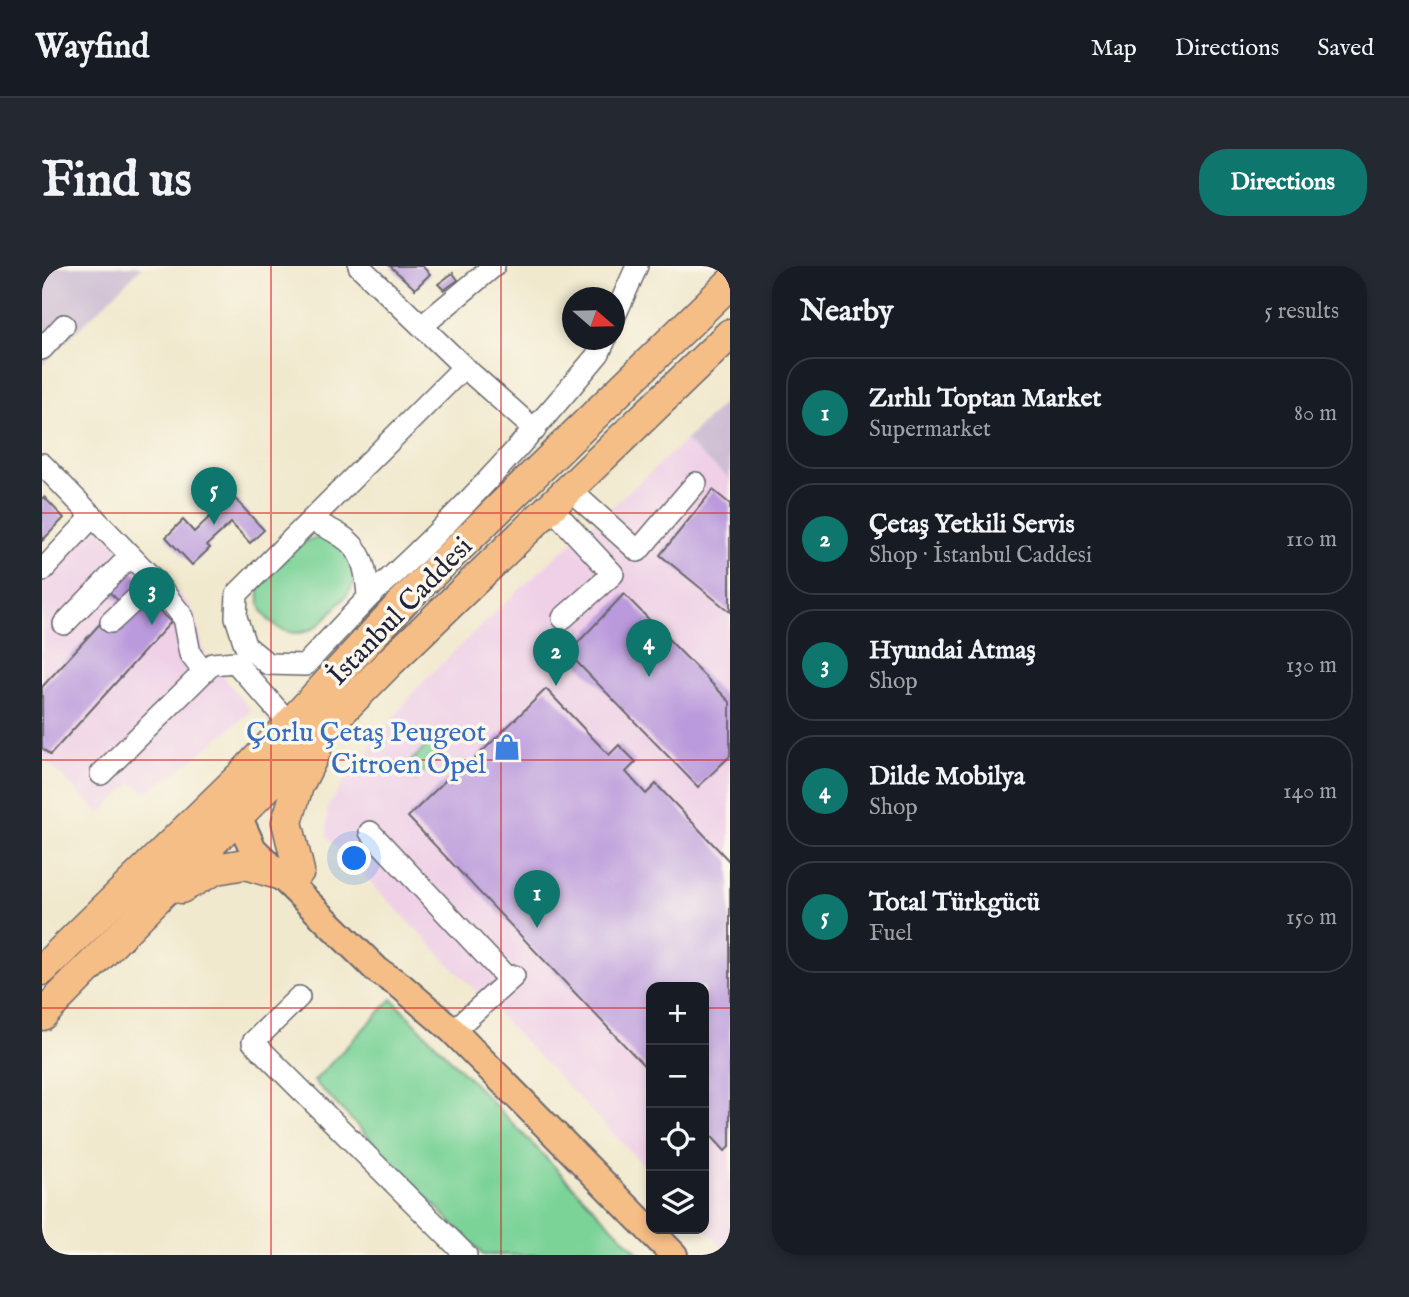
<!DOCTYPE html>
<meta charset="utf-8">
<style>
body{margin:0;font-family:"IM FELL English",serif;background:#242831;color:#f1f3f6}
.controls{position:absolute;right:21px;bottom:21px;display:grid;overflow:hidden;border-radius:14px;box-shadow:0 4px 10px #0003}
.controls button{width:63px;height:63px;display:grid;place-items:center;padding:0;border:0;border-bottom:2px solid #363941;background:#171b24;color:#f1f3f6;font:35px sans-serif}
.compass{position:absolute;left:520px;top:21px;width:63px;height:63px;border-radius:50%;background:#171b24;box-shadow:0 4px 10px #0003;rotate:110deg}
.you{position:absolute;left:313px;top:593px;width:24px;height:24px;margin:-18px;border:5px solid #fff;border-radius:50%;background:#1a73e8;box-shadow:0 0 0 10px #1a73e833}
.badge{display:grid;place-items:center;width:46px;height:46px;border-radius:50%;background:#0f766e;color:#fff;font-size:23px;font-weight:700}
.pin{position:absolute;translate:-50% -58px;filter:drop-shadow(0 2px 4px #0008)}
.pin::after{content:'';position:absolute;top:37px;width:24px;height:21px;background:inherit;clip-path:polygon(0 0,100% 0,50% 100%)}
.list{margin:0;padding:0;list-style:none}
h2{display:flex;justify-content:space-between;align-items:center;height:91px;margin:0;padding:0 28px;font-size:30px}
h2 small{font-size:23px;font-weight:400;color:#9ea1a6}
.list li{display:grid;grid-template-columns:46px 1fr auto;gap:21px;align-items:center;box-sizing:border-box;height:112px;margin:0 14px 14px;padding:0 14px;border:2px solid #363941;border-radius:28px}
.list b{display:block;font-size:26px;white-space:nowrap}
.list p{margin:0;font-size:23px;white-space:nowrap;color:#9ea1a6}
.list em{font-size:23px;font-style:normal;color:#9ea1a6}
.icon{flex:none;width:38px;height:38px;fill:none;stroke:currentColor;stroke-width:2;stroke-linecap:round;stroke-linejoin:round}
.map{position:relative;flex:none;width:688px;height:989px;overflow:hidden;border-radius:28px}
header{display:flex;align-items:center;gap:42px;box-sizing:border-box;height:98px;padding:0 35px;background:#171b24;border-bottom:2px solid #363941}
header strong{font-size:33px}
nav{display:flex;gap:38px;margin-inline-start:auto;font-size:24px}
.intro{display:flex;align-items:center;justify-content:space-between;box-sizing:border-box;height:168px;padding:0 42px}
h1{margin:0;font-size:49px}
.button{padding:18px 32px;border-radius:28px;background:#0f766e;color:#fff;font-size:24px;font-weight:700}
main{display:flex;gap:42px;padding:0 42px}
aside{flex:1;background:#171b24;border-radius:28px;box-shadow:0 4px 10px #0003}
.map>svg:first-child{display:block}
.built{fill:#efd0e7}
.industrial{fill:#cdbed3}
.green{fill:#7bd398;stroke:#4e7a6a;stroke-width:2}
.building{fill:#ba99dc}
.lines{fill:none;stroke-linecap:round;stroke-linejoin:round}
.minor-casing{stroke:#6a686e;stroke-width:24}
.major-casing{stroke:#6a686e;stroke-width:30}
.highway-casing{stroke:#6a686e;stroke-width:33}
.minor{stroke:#fff;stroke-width:21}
.major{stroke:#f6be87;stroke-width:26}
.highway{stroke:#f6be87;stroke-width:30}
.grid{fill:none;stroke:#d62828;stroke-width:2;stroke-opacity:0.55}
.labels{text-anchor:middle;stroke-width:7;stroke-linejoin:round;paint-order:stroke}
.street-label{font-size:28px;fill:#22223b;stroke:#fbf7ec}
.shop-label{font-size:28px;fill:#366cbe;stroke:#fbf7ec;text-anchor:end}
</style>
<header>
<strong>Wayfind</strong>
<nav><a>Map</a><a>Directions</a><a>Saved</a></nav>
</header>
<div class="intro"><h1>Find us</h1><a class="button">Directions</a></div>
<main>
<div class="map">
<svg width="688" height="989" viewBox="0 0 688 989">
<rect width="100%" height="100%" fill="#fbf7ec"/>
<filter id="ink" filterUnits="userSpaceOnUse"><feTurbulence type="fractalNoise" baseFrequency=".0143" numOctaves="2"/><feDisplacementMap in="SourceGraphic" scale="14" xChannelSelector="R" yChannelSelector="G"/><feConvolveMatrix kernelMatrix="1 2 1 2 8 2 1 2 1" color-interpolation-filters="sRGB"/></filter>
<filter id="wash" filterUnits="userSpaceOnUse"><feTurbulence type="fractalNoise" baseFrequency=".00686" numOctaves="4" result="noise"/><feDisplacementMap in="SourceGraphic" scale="28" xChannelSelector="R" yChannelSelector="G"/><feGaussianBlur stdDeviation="1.57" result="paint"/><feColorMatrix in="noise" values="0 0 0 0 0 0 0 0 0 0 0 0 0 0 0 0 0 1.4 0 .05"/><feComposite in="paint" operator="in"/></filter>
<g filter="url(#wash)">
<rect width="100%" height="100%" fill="#f1e9ce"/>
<!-- built -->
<g class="built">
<polygon points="643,175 688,212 688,989 662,962 662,721 609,721 609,907 285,571 285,543 299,520 375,422 458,341"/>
<polygon points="51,237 149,340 164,390 210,445 131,509 104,525 90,517 58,547 0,491 0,291"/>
</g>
<!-- industrial -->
<g class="industrial">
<polygon points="0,0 101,0 0,99"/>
<polygon points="688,131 688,213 643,175"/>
</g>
<!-- green -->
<g class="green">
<path d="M279 272 290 274 310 289C315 316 314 321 294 341 287 349 280 358 270 363 238 379 202 341 223 310 226 306 232 303 235 299 249 287 260 271 279 272Z"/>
<polygon points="390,475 401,486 374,513 363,501"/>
<polygon points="350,733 598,989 441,989 272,815"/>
</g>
<g id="blocks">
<!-- building -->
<g class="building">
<polygon points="348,0 380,0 388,8 373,23"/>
<polygon points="411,7 416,14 402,24 396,18"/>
<polygon points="170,208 222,264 208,277 189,257 165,279 168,282 150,299 124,271 141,254 152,266 176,243 156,221"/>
<polygon points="671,224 688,238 688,346 618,289"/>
<polygon points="2,231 22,252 0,275 0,233"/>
<polygon points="88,304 98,313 91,321 129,356 8,489 0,482 0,421 78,336 67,326"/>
<polygon points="582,328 688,436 688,490 656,521 526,387"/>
<polygon points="504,423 567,489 577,479 594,496 584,506 604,528 614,518 688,596 688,880 683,885 662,862 662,721 609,721 609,807 366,551 405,513 409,516"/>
</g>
</g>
</g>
<g filter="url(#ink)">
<use href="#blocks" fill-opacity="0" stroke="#6a686e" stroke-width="2"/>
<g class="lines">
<defs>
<g id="minor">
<polyline points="317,0 422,101 493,164"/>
<polyline points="572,52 595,0"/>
<polyline points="380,60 452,0"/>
<polyline points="0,83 22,59"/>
<polyline points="0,198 113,315 141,351 148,388 162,406"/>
<polyline points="527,223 596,285 654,217"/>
<polyline points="508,240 571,308 521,352"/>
<path d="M270 255C313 273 324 285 326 332L263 399 226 398 203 379 194 351 195 328 422 101"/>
<polyline points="0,305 51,250"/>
<path d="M326 332C410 257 486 173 557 87L563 74"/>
<polyline points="69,356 113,315"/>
<polyline points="22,358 88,290"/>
<polyline points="59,508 170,398 193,396 247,457"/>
<polyline points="328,566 467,714"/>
<polyline points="257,731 211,776 424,989"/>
<polyline points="411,765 472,710"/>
</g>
<polyline id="major" points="197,552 211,583 336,705 359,720 411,765 632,989"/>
<g id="highway">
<polyline points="257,605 245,556 256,520 274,484"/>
<polyline points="139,622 174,603 203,598 239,609"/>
<polyline points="0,704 206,503 360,337 688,17"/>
<polyline points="0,749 349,395 688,68"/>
</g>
</defs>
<!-- minor casing -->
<use href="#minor" class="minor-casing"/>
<!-- major casing -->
<use href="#major" class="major-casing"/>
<!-- highway casing -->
<use href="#highway" class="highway-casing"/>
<!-- minor -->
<use href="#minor" class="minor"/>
<!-- major -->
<use href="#major" class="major"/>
<!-- highway -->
<use href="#highway" class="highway"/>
</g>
</g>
<!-- grid -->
<path class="grid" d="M229 0V989M459 0V989M0 247H688M0 494H688M0 742H609M662 742H688"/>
<!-- icons -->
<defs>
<symbol id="shop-bare" viewBox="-9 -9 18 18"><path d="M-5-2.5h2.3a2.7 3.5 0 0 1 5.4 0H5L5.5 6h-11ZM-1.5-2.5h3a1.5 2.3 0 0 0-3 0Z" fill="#3f7fe0" stroke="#fbf7ec" stroke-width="2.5" paint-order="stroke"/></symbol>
</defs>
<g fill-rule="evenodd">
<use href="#shop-bare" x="446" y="462" width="38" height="38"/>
</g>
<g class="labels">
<!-- street labels -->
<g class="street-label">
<text transform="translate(357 344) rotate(-46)" y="10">İstanbul Caddesi</text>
</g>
<!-- shop labels -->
<g class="shop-label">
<text x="444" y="475">Çorlu Çetaş Peugeot<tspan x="444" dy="32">Citroen Opel</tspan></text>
</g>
</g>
</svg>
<div class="controls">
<button>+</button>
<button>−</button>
<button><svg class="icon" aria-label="locate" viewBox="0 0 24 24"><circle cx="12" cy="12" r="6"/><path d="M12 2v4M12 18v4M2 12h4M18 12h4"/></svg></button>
<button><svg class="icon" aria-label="layers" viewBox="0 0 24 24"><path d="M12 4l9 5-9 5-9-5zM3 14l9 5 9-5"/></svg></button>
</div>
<svg class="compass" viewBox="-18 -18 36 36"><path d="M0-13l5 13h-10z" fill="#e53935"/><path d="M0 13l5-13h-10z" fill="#9ea1a6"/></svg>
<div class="you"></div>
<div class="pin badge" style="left:495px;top:662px">1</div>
<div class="pin badge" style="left:514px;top:420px">2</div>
<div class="pin badge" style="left:110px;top:359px">3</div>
<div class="pin badge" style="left:607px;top:411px">4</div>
<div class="pin badge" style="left:172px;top:259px">5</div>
</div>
<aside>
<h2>Nearby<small>5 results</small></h2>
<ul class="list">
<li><span class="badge">1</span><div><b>Zırhlı Toptan Market</b><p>Supermarket</p></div><em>80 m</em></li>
<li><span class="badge">2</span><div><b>Çetaş Yetkili Servis</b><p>Shop · İstanbul Caddesi</p></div><em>110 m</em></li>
<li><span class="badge">3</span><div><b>Hyundai Atmaş</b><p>Shop</p></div><em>130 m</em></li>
<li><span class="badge">4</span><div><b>Dilde Mobilya</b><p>Shop</p></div><em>140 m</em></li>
<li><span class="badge">5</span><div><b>Total Türkgücü</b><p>Fuel</p></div><em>150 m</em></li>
</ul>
</aside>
</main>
